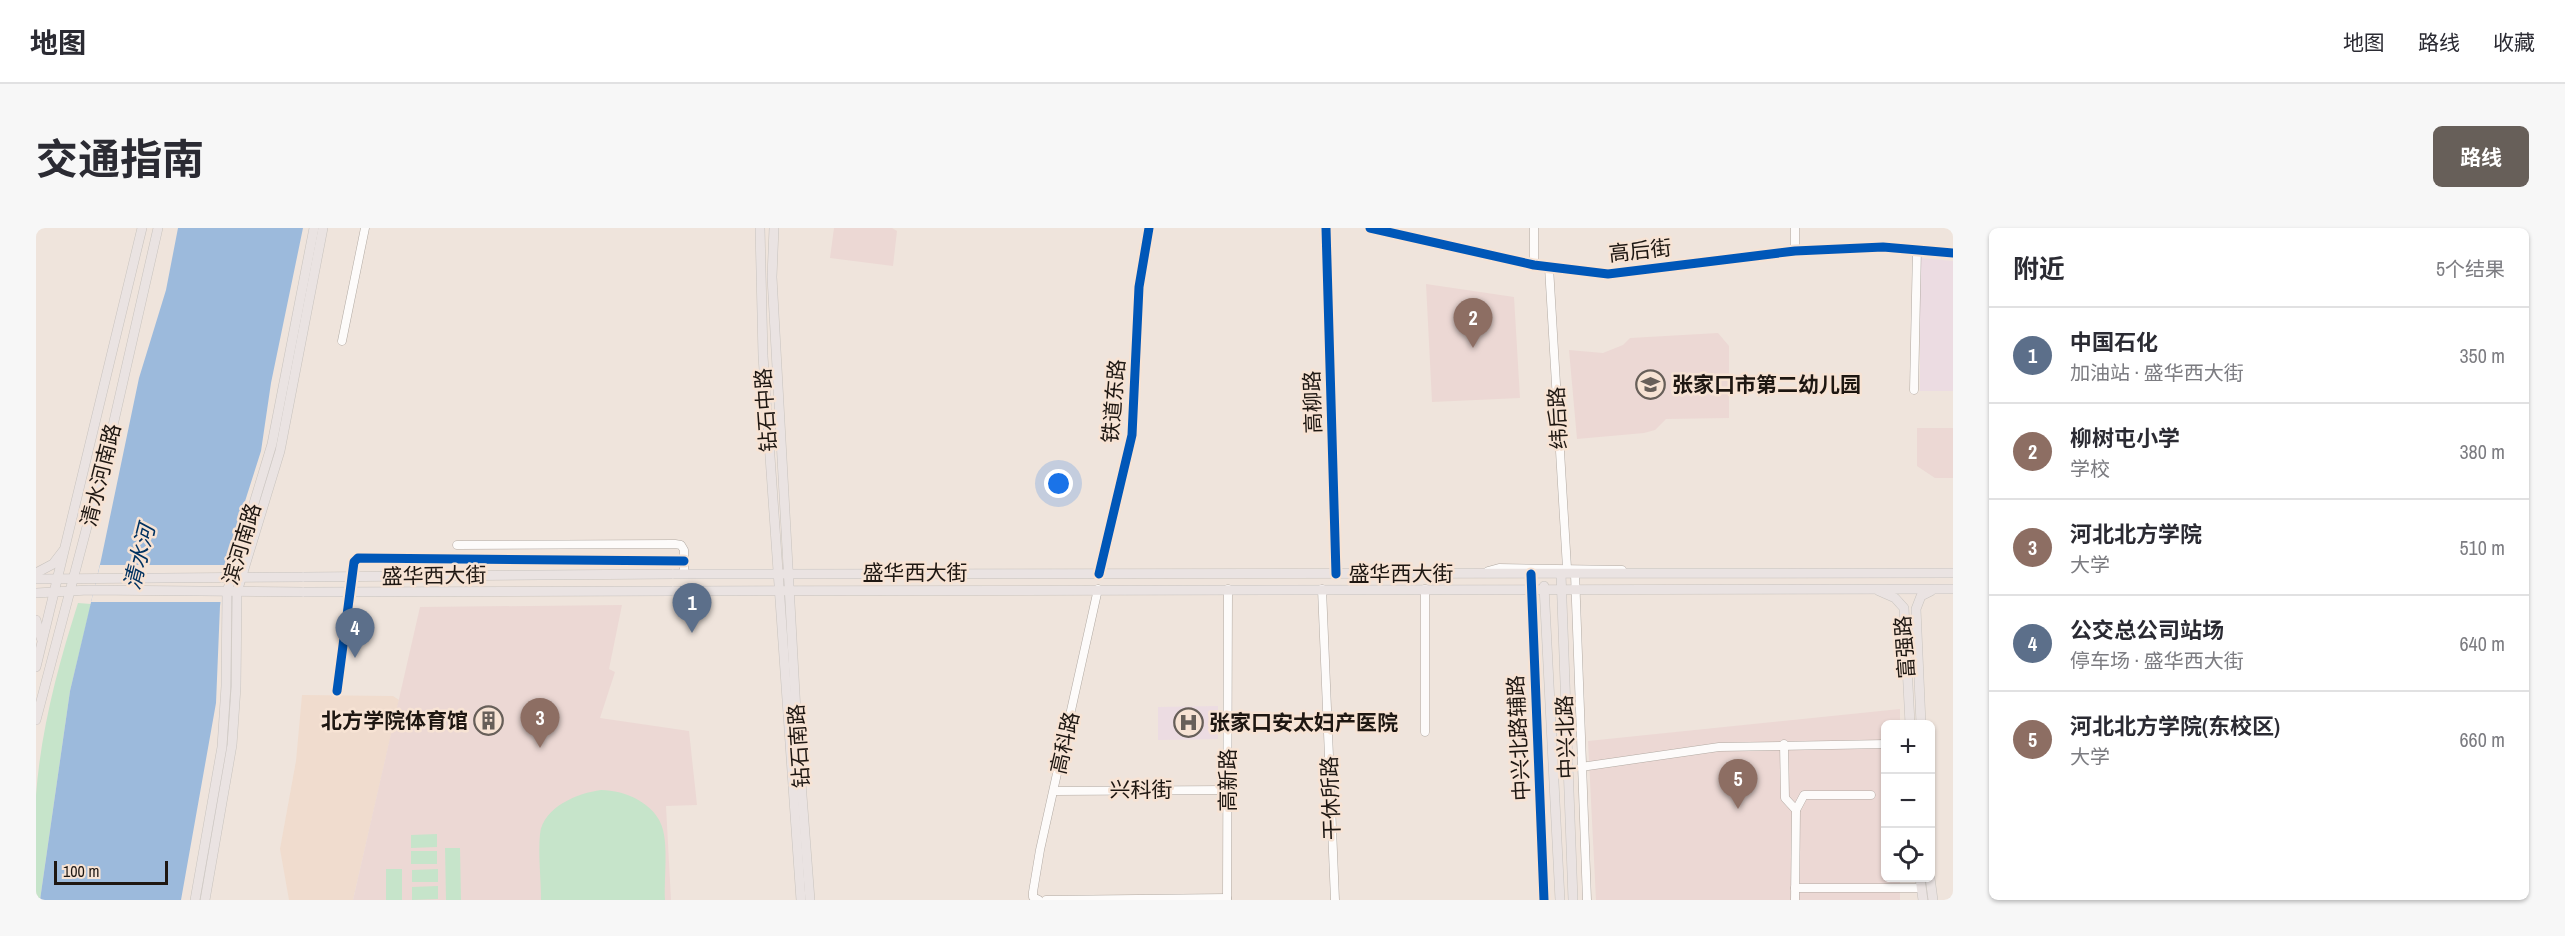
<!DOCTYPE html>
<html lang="zh">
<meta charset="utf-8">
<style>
body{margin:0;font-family:"Archivo Narrow","Noto Sans SC",sans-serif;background:#f7f7f7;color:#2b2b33}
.controls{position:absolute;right:18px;bottom:18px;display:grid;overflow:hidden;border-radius:9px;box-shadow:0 2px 4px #0004}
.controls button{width:54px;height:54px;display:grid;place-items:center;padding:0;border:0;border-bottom:2px solid #e1e1e2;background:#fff;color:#2b2b33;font:30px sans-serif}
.scale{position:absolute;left:18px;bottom:15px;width:114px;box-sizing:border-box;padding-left:6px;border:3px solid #1e1712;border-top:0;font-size:16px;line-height:21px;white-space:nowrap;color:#1e1712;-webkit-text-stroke:4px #f7e3d4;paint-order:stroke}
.you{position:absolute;left:1023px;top:256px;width:21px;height:21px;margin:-15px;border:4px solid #fff;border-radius:50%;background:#1a73e8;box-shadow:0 0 0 9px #1a73e833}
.badge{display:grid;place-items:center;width:39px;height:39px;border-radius:50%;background:#675f59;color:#fff;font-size:20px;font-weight:700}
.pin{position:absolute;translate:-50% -50px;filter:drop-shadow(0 2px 3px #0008)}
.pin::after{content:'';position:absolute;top:32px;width:21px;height:18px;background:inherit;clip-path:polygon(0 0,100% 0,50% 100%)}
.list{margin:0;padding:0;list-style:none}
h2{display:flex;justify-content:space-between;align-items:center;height:78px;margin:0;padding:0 24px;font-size:26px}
h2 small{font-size:20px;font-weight:400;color:#7c7c81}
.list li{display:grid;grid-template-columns:39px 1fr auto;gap:18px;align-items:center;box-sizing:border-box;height:96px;padding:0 24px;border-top:2px solid #e1e1e2}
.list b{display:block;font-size:22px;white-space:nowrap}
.list p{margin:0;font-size:20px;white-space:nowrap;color:#7c7c81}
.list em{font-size:20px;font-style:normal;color:#7c7c81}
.icon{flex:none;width:33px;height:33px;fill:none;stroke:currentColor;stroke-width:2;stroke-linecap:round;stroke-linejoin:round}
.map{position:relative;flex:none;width:1917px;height:672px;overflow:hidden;border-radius:9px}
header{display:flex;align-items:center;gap:36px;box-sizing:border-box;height:84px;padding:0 30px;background:#fff;border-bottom:2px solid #e1e1e2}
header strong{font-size:28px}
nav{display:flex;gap:33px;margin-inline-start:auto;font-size:21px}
.intro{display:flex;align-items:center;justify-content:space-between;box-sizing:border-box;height:144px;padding:0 36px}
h1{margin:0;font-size:42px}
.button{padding:15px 27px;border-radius:9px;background:#675f59;color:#fff;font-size:21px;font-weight:700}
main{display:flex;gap:36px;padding:0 36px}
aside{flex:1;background:#fff;border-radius:9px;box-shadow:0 2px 4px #0004}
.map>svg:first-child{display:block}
.built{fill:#f0dcce}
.education{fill:#ecd8d4}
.medical{fill:#ecdce2}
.green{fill:#c6e4ca}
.water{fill:#9cbadc}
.pier{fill:#efe4dc}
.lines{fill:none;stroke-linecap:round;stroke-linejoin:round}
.minor-casing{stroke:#b2aaa3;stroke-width:9}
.major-casing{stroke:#c8c3be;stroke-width:10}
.minor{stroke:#fdfbfa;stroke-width:8}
.major{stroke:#eae3e2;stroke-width:9}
.major-bridge-casing{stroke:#c8c3be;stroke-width:10;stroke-linecap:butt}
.major-bridge{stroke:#eae3e2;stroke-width:9}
.cycleway-casing{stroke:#f7e3d4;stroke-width:13}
.cycleway{stroke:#0057b8;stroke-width:9}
.labels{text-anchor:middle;stroke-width:5;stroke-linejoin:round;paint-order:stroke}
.street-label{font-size:21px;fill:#1e1712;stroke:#f7e3d4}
.poi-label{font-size:21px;font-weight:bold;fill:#1e1712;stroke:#f7e3d4;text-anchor:start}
.water-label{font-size:22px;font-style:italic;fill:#003261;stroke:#f7e3d4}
</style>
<header>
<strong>地图</strong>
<nav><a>地图</a><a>路线</a><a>收藏</a></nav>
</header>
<div class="intro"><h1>交通指南</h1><a class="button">路线</a></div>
<main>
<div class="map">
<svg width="1917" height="672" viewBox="0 0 1917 672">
<rect width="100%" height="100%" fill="#efe4dc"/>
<!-- built -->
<polygon class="built" points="266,467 357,468 363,472 317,672 253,672 244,621 260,533"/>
<!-- education -->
<g class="education">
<polygon points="798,0 856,0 861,3 857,38 794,30"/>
<polygon points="1390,56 1478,69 1484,170 1396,174"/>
<polygon points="1682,105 1693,118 1693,190 1630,191 1619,202 1608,205 1541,211 1533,122 1567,125 1587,117 1594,110"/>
<polygon points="1881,200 1917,200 1917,250 1899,250 1881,238"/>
<polygon points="586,377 573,441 579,444 564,490 653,503 661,577 630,578 635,672 317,672 384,379"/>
<polygon points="1864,481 1864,496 1850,496 1850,650 1864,650 1864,672 1560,672 1552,513"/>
</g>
<!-- medical -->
<g class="medical">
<polygon points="1884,30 1917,33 1917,163 1884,163"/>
<polygon points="1182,478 1182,511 1122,512 1122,479"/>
</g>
<!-- green -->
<g class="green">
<path d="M42 375 55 376 34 463 4 672H0C0 637 0 601 0 567 5 501 22 438 42 375Z"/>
<path d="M565 562C589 562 621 576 627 602 632 621 628 652 629 672H505C505 651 502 627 504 606 507 579 542 565 565 562Z"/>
<polygon points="401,606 401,619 375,620 375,607"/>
<polygon points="409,620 424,620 425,672 410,672"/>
<rect x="375" y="623" width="26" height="13"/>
<rect x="350" y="641" width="16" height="31"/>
<polygon points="402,641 402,654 376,654 376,642"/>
<polygon points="402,658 402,671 376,672 376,659"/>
</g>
<!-- water -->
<polygon class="water" points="142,0 267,0 235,155 225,223 190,333 184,378 180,475 145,672 4,672 34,463 65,332 103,150 130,62"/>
<!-- pier -->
<polygon class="pier" points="64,337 192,337 186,374 55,374"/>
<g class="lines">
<defs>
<g id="minor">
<polyline points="1290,0 1300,346"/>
<polyline points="1334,0 1498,37 1572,46 1759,23 1847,19 1917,25"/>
<polyline points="1759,23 1759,0"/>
<polyline points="1498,37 1498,0"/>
<polyline points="1513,39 1531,340"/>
<polyline points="306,113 329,0"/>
<polyline points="1878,162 1881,21"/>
<polyline points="421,317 639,316 645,317 648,322 648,346"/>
<polyline points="1452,343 1463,340 1586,342"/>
<polyline points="1063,346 1096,207 1103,59 1113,0"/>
<polyline points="1495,346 1508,672"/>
<polyline points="1539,346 1551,672"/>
<polyline points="1286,361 1299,672"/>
<polyline points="1389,361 1389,504"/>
<polyline points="301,463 318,334 322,330 648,333"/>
<polyline points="1748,516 1749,570 1760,582 1759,672"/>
<polyline points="1545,539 1683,519 1850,516"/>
<polyline points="1018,563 1192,562"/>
<polyline points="1760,582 1768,567 1835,567"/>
<polyline points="1759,660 1885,660"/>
<polyline points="1003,672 997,669 997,664 1004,622 1062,361"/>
<polyline points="1010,672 1191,670"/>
<polyline points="1191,672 1192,361"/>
</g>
<g id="major">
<polyline points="724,0 727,128 765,672"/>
<polyline points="738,0 736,49 761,502 774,672"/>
<polyline points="0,345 17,336 27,323"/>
<polyline points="636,346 1917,345"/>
<polyline points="1525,346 1537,672"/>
<polyline points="0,351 268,349"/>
<polyline points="1508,358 1524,672"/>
<polyline points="636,363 1917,361"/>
<polyline points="1843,363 1859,370 1868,380 1874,496"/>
<polyline points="0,365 52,362 268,364"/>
<polyline points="0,392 5,410"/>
<polyline points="0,439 106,0"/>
<polyline points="0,492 73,215 122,0"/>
<polyline points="1885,496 1880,381 1885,368 1895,363"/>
<polyline points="1884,650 1887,672"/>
<polyline points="1894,650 1897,672"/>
<polyline points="159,672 186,519 190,458 191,364 236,216 278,0"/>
<polyline points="169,672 196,517 200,459 201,364 244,223 287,0"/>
</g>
</defs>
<!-- minor casing -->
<use href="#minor" class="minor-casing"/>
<!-- major casing -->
<use href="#major" class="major-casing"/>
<!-- minor -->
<use href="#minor" class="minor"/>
<!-- major -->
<use href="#major" class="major"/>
<defs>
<g id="major-bridge">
<polyline points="268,349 636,346"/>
<polyline points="268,364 636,363"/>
</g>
</defs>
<!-- major-bridge casing -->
<use href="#major-bridge" class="major-bridge-casing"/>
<!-- major-bridge -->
<use href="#major-bridge" class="major-bridge"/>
<defs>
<g id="cycleway">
<polyline points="1290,0 1300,346"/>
<polyline points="1334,0 1498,37 1572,46 1759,23 1847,19 1917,25"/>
<polyline points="1063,346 1096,207 1103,59 1113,0"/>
<polyline points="1495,346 1508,672"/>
<polyline points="301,463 318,334 322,330 648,333"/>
</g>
</defs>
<!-- cycleway casing -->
<use href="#cycleway" class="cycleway-casing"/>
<!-- cycleway -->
<use href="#cycleway" class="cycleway"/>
</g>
<!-- icons -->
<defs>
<symbol id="school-ring" viewBox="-11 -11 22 22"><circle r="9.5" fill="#f7e3d4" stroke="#675f59" stroke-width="1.5"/><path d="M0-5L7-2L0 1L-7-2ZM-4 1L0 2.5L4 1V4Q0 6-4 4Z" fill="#675f59"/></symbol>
<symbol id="building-ring" viewBox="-11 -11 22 22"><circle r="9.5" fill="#f7e3d4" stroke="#675f59" stroke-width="1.5"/><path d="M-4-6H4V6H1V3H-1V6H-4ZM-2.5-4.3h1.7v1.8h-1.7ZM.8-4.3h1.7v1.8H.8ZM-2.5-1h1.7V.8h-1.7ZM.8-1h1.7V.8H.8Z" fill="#675f59"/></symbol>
<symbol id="hospital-ring" viewBox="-11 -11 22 22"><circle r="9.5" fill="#f7e3d4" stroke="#675f59" stroke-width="1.5"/><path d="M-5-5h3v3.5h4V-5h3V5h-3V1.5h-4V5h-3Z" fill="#675f59"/></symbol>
</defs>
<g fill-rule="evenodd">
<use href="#school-ring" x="1598" y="140" width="33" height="33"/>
<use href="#building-ring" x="436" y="476" width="33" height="33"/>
<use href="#hospital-ring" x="1136" y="478" width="33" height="33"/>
</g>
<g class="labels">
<!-- street labels -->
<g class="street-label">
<text transform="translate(1604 23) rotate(-6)" y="7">高后街</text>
<text transform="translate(1078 173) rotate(-85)" y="7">铁道东路</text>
<text transform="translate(1277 174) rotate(-92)" y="7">高柳路</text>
<text transform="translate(730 182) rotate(-94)" y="7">钻石中路</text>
<text transform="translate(1522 190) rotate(-93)" y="7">纬后路</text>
<text transform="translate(65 247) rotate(-76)" y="7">清水河南路</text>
<text transform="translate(206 316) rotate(-73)" y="7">滨河南路</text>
<text x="879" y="352">盛华西大街</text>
<text x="1365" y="353">盛华西大街</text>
<text transform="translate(398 348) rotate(-1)" y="7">盛华西大街</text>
<text transform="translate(1869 419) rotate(-94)" y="7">富强路</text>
<text transform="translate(1530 509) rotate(-92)" y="7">中兴北路</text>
<text transform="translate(1483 510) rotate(-93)" y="7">中兴北路辅路</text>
<text transform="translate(1029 515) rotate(-77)" y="7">高科路</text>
<text transform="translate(763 518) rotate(-94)" y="7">钻石南路</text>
<text transform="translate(1192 552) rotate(-90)" y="7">高新路</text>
<text x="1105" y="569">兴科街</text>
<text transform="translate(1295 570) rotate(-92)" y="7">干休所路</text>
</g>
<!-- poi labels -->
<g class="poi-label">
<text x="1636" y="164">张家口市第二幼儿园</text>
<text x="432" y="500" text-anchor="end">北方学院体育馆</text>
<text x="1173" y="502">张家口安太妇产医院</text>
</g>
<!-- water labels -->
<g class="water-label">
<text transform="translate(103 329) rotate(-76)" y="8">清水河</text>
</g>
</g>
</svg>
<div class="controls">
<button>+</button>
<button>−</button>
<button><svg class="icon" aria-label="locate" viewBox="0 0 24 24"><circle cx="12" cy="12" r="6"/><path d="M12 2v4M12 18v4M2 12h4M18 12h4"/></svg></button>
</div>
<div class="scale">100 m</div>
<div class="you"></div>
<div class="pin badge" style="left:656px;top:405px;background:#5c6f8a">1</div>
<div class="pin badge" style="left:1437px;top:120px;background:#8d6e63">2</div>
<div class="pin badge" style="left:504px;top:520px;background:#8d6e63">3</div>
<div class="pin badge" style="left:319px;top:430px;background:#5c6f8a">4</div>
<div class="pin badge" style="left:1702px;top:581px;background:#8d6e63">5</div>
</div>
<aside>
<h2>附近<small>5个结果</small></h2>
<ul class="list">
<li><span class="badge" style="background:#5c6f8a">1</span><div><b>中国石化</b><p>加油站 · 盛华西大街</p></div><em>350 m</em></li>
<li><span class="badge" style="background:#8d6e63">2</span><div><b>柳树屯小学</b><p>学校</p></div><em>380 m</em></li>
<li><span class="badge" style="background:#8d6e63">3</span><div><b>河北北方学院</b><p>大学</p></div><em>510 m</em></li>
<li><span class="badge" style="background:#5c6f8a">4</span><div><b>公交总公司站场</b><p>停车场 · 盛华西大街</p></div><em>640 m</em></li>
<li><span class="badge" style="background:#8d6e63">5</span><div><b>河北北方学院(东校区)</b><p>大学</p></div><em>660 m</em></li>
</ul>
</aside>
</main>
